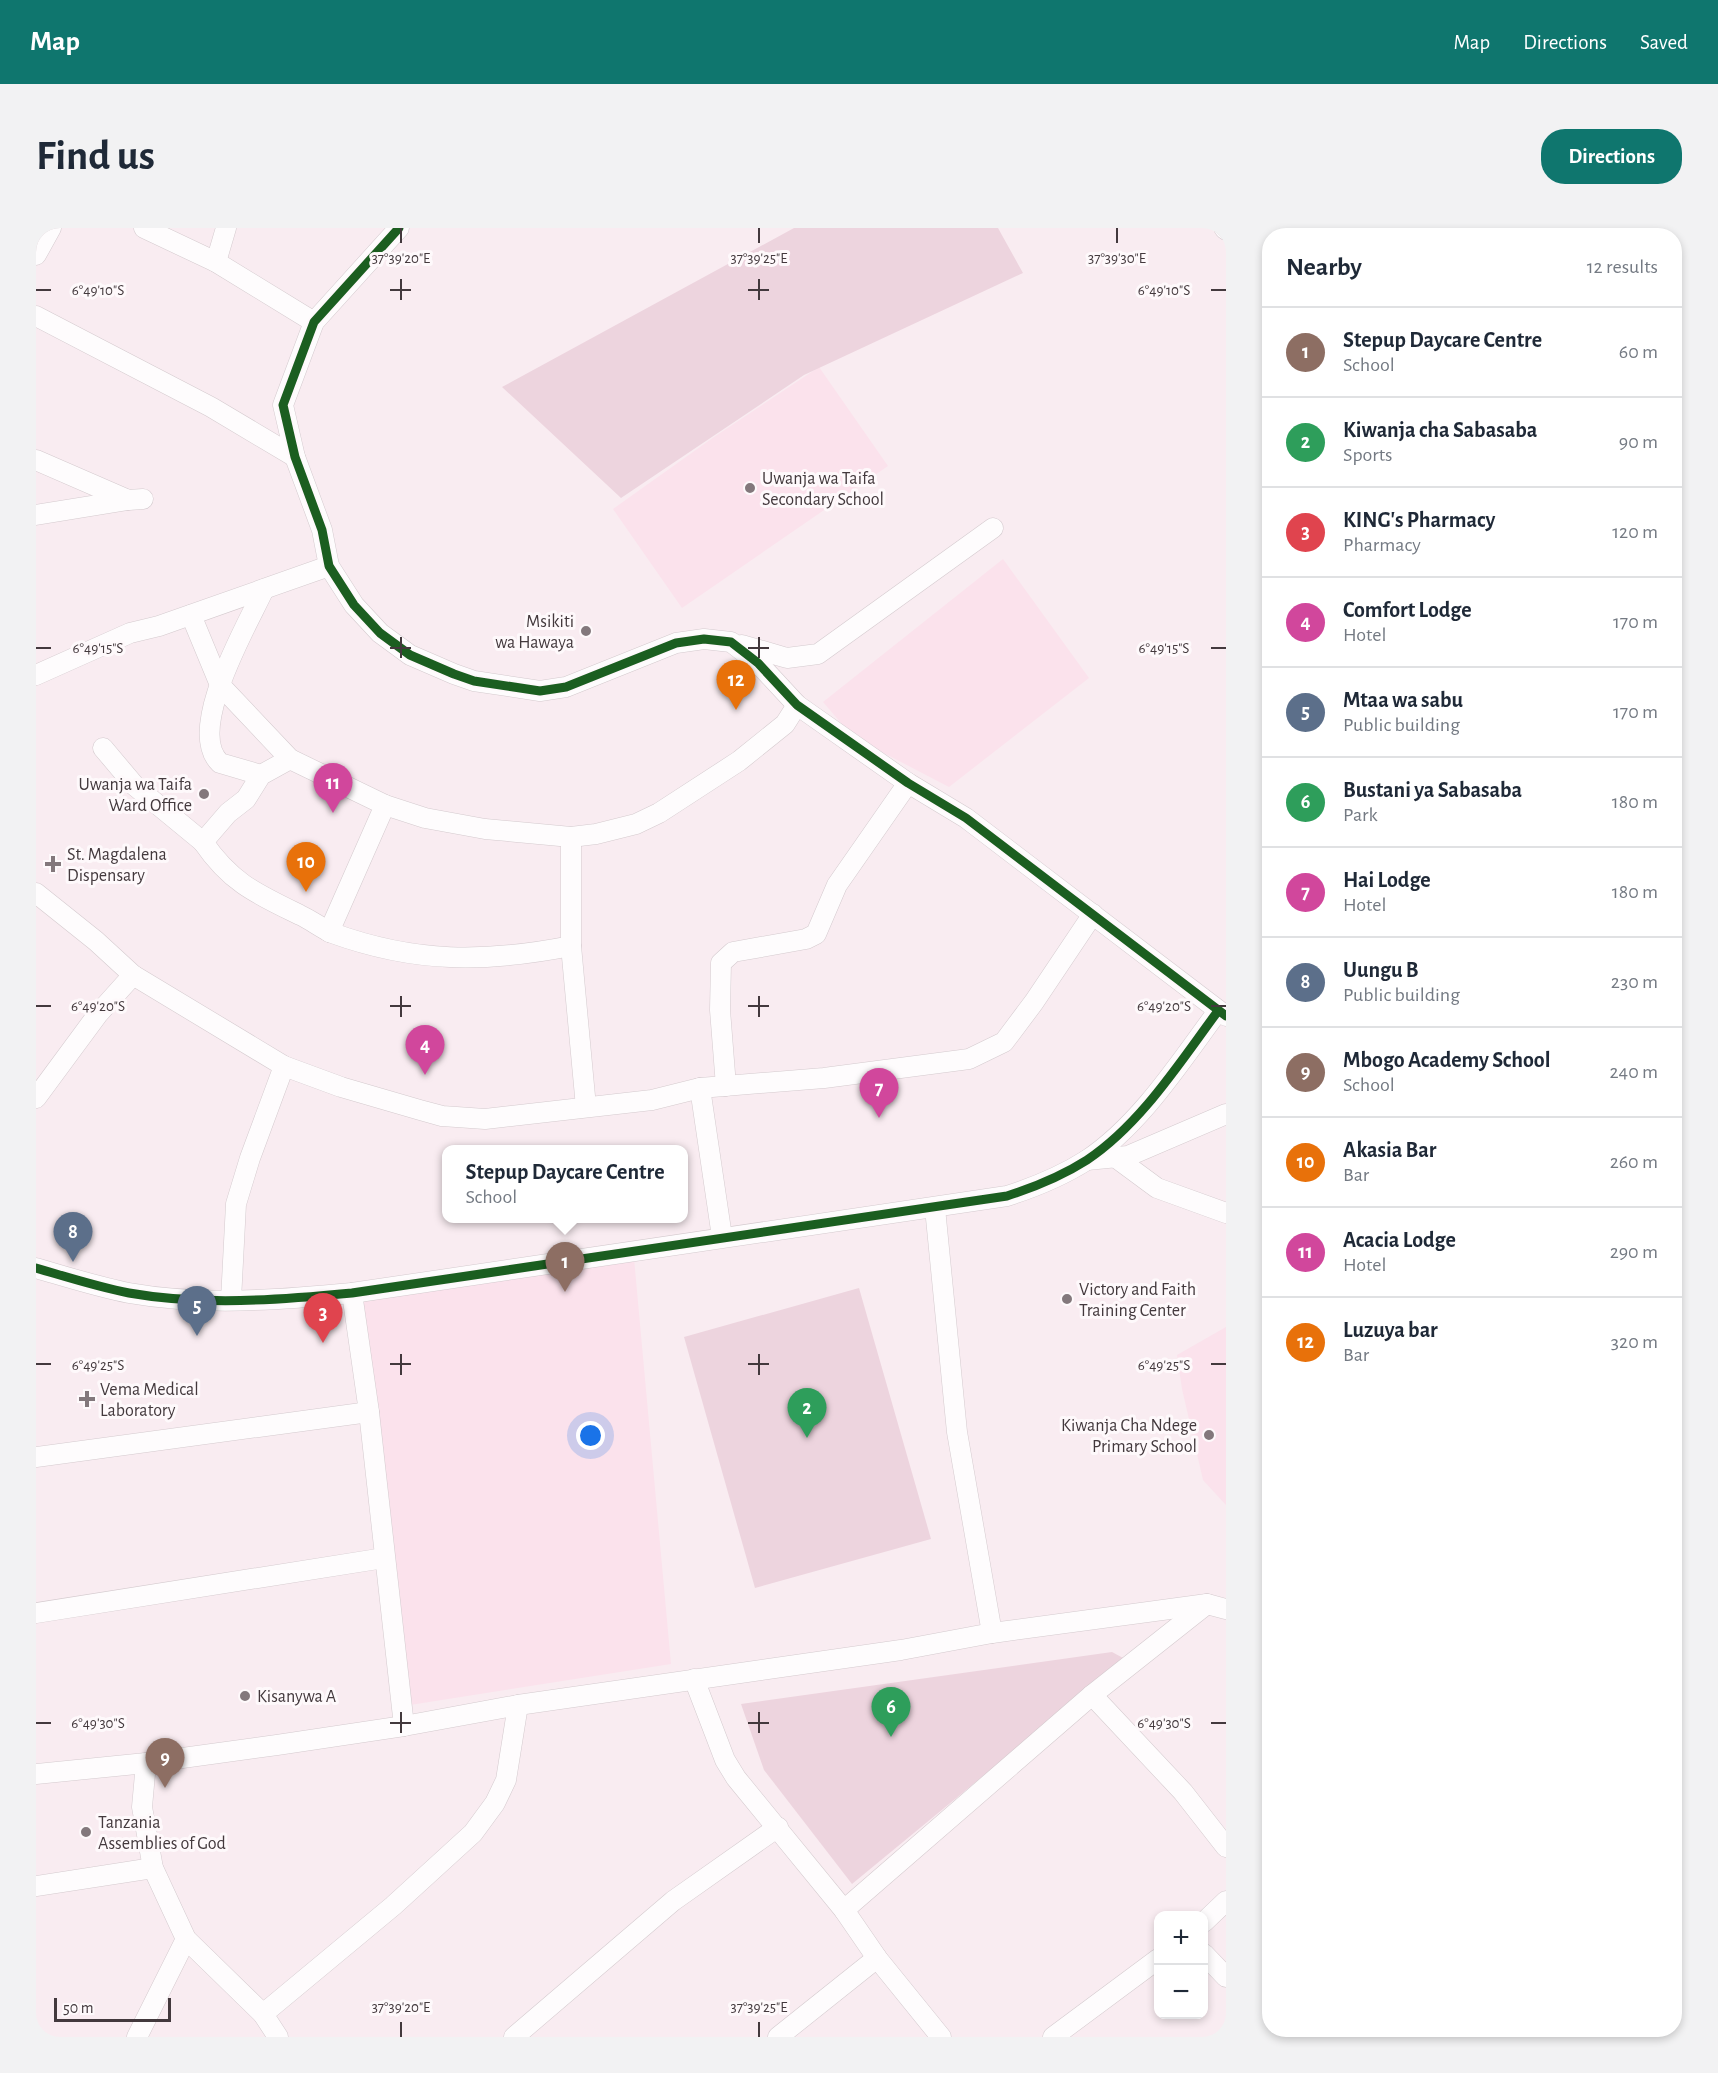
<!DOCTYPE html>
<meta charset="utf-8">
<style>
body{margin:0;font-family:"Alegreya Sans",sans-serif;background:#f2f2f3;color:#1f2937}
.controls{position:absolute;right:18px;bottom:18px;display:grid;overflow:hidden;border-radius:12px;box-shadow:0 3px 9px #0003}
.controls button{width:54px;height:54px;display:grid;place-items:center;padding:0;border:0;border-bottom:2px solid #e0e1e3;background:#fff;color:#1f2937;font:30px sans-serif}
.scale{position:absolute;left:18px;bottom:15px;width:117px;box-sizing:border-box;padding-left:6px;border:3px solid #43393d;border-top:0;font-size:16px;line-height:21px;white-space:nowrap;color:#43393d;-webkit-text-stroke:4px #fef9fb;paint-order:stroke}
.you{position:absolute;left:555px;top:1208px;width:21px;height:21px;margin:-15px;border:4px solid #fff;border-radius:50%;background:#1a73e8;box-shadow:0 0 0 9px #1a73e833}
.badge{display:grid;place-items:center;width:39px;height:39px;border-radius:50%;background:#0f766e;color:#fff;font-size:20px;font-weight:700}
.pin{position:absolute;translate:-50% -50px;filter:drop-shadow(0 2px 3px #0008)}
.pin::after{content:'';position:absolute;top:32px;width:21px;height:18px;background:inherit;clip-path:polygon(0 0,100% 0,50% 100%)}
.popup{position:absolute;left:406px;top:917px;width:246px;height:78px;box-sizing:border-box;display:grid;place-content:center;border-radius:12px;background:#fff;filter:drop-shadow(0 2px 4px #0005);font-size:20px;white-space:nowrap;color:#747a83}
.popup b{font-size:22px;color:#1f2937}
.popup::after{content:'';position:absolute;left:50%;top:100%;margin-left:-12px;border:12px solid transparent;border-top-color:#fff}
.list{margin:0;padding:0;list-style:none}
h2{display:flex;justify-content:space-between;align-items:center;height:78px;margin:0;padding:0 24px;font-size:26px}
h2 small{font-size:20px;font-weight:400;color:#747a83}
.list li{display:grid;grid-template-columns:39px 1fr auto;gap:18px;align-items:center;box-sizing:border-box;height:90px;padding:0 24px;border-top:2px solid #e0e1e3}
.list b{display:block;font-size:22px;white-space:nowrap}
.list p{margin:0;font-size:20px;white-space:nowrap;color:#747a83}
.list em{font-size:20px;font-style:normal;color:#747a83}
.map{position:relative;flex:none;width:1190px;height:1809px;overflow:hidden;border-radius:24px}
header{display:flex;align-items:center;gap:36px;box-sizing:border-box;height:84px;padding:0 30px;background:#0f766e;color:#fff}
header strong{font-size:28px}
nav{display:flex;gap:33px;margin-inline-start:auto;font-size:21px}
.intro{display:flex;align-items:center;justify-content:space-between;box-sizing:border-box;height:144px;padding:0 36px}
h1{margin:0;font-size:42px}
.button{padding:15px 27px;border-radius:24px;background:#0f766e;color:#fff;font-size:21px;font-weight:700}
main{display:flex;gap:36px;padding:0 36px}
aside{flex:1;background:#fff;border-radius:24px;box-shadow:0 3px 9px #0003}
.map>svg:first-child{display:block}
.built{fill:#fbe2ec}
.green{fill:#edd4de}
.lines{fill:none;stroke-linecap:round;stroke-linejoin:round}
.minor-casing{stroke:#d4cace;stroke-width:21}
.minor{stroke:#fefcfd;stroke-width:20}
.cycleway-casing{stroke:#fef9fb;stroke-width:13}
.cycleway{stroke:#1b5e20;stroke-width:9}
.ticks{fill:none;stroke:#43393d;stroke-width:2}
.poi-dot{fill:#83787c;stroke:#fef9fb;stroke-width:2}
.labels{text-anchor:middle;stroke-width:6;stroke-linejoin:round;paint-order:stroke}
.poi-label{font-size:18px;fill:#43393d;stroke:#fef9fb;text-anchor:start}
.ticks-label{font-size:15px;text-anchor:middle;fill:#43393d;stroke:#fef9fb;stroke-width:6;stroke-linejoin:round;paint-order:stroke}
</style>
<header>
<strong>Map</strong>
<nav><a>Map</a><a>Directions</a><a>Saved</a></nav>
</header>
<div class="intro"><h1>Find us</h1><a class="button">Directions</a></div>
<main>
<div class="map">
<svg width="1190" height="1809" viewBox="0 0 1190 1809">
<rect width="100%" height="100%" fill="#f9ecf1"/>
<!-- built -->
<g class="built">
<polygon points="783,139 852,238 646,380 577,281 678,209"/>
<polygon points="967,331 1053,450 913,559 817,509 787,474"/>
<polygon points="598,1030 635,1436 374,1477 324,1071"/>
<polygon points="1190,1099 1190,1277 1167,1252 1146,1161 1141,1127"/>
</g>
<!-- green -->
<g class="green">
<polygon points="758,0 962,0 987,45 768,147 585,270 466,159"/>
<polygon points="823,1060 895,1311 719,1360 648,1109"/>
<polygon points="1076,1424 1089,1431 816,1656 728,1542 705,1476"/>
</g>
<g class="lines">
<defs>
<g id="minor">
<polyline points="108,0 180,34 278,94"/>
<polyline points="363,0 278,94 247,177 259,229 286,302 293,338 318,377 344,405 374,427 418,446 438,453 504,463 530,459 640,415 668,411 695,414 722,435 761,477 872,555 930,590 1190,788"/>
<polyline points="1188,0 1190,2"/>
<polyline points="0,27 15,0"/>
<polyline points="180,34 190,0"/>
<polyline points="0,88 175,179 259,229"/>
<polyline points="0,232 92,272 107,271"/>
<polyline points="0,287 92,272"/>
<polyline points="155,387 184,457 254,531 349,577 389,590 449,601 535,609 560,606 600,596 623,585 703,533 749,496 761,477"/>
<polyline points="706,417 751,430 782,426 957,300"/>
<polyline points="0,447 94,405 123,398 293,338"/>
<polyline points="67,520 99,558 167,614"/>
<path d="M254 531 225 547 210 571 192 585 167 614C195 655 221 666 264 687 275 692 285 700 296 705 379 735 448 735 535 718"/>
<path d="M225 547 184 535C149 502 212 396 228 361"/>
<polyline points="535,609 535,718 550,879"/>
<polyline points="0,665 60,713 97,747 248,838 305,859 384,882 406,888 449,891 616,872 664,860 788,850 933,831 968,814 998,774 1057,686"/>
<polyline points="293,704 349,577"/>
<polyline points="690,858 684,782 685,735 697,724 770,711 780,706 801,657 872,555"/>
<polyline points="664,860 686,1009"/>
<polyline points="0,870 62,786 97,747"/>
<polyline points="1079,929 1121,960 1190,985"/>
<polyline points="1051,932 1092,928 1190,886"/>
<polyline points="899,980 921,1204 956,1405"/>
<path d="M0 1040C31 1049 62 1059 93 1065 166 1078 243 1072 316 1065L971 968C999 959 1026 948 1051 932 1105 896 1144 834 1182 783"/>
<polyline points="316,1065 333,1184 368,1498"/>
<polyline points="195,1072 200,976 214,930 248,838"/>
<polyline points="0,1229 333,1184"/>
<polyline points="0,1385 348,1330"/>
<polyline points="658,1451 689,1532 700,1550 808,1682 841,1730 905,1809"/>
<polyline points="1056,1467 1147,1564 1190,1619"/>
<polyline points="110,1535 106,1579 117,1640 150,1711 227,1786 242,1809"/>
<polyline points="0,1546 110,1535 241,1517 368,1498 482,1477 865,1422 956,1405 1171,1376 1190,1381"/>
<polyline points="0,1658 117,1640"/>
<polyline points="808,1682 1056,1467 1171,1376"/>
<polyline points="1168,1694 1190,1673"/>
<polyline points="1168,1726 1190,1749"/>
<polyline points="227,1786 357,1678 437,1605 459,1575 470,1552 482,1477"/>
<polyline points="101,1809 150,1711"/>
<polyline points="478,1809 637,1673 742,1599"/>
<polyline points="742,1809 841,1730"/>
<polyline points="1017,1809 1122,1731"/>
</g>
</defs>
<!-- minor casing -->
<use href="#minor" class="minor-casing"/>
<!-- minor -->
<use href="#minor" class="minor"/>
<defs>
<g id="cycleway">
<polyline points="363,0 278,94 247,177 259,229 286,302 293,338 318,377 344,405 374,427 418,446 438,453 504,463 530,459 640,415 668,411 695,414 722,435 761,477 872,555 930,590 1190,788"/>
<path d="M0 1040C31 1049 62 1059 93 1065 166 1078 243 1072 316 1065L971 968C999 959 1026 948 1051 932 1105 896 1144 834 1182 783"/>
</g>
</defs>
<!-- cycleway casing -->
<use href="#cycleway" class="cycleway-casing"/>
<!-- cycleway -->
<use href="#cycleway" class="cycleway"/>
</g>
<!-- ticks -->
<path class="ticks" d="M365 0V15M723 0V15M1081 0V15M365 51V72M723 51V72M0 62H15M354 62H375M712 62H733M1175 62H1190M365 409V430M723 409V430M0 420H15M354 420H375M712 420H733M1175 420H1190M365 768V789M723 768V789M0 778H15M354 778H375M712 778H733M1175 778H1190M365 1126V1147M723 1126V1147M0 1136H15M354 1136H375M712 1136H733M1175 1136H1190M365 1484V1505M723 1484V1505M0 1495H15M354 1495H375M712 1495H733M1175 1495H1190M365 1794V1809M723 1794V1809"/>
<!-- markers -->
<g class="poi-dot">
<circle cx="714" cy="260" r="6"/>
<circle cx="550" cy="403" r="6"/>
<circle cx="168" cy="566" r="6"/>
<path d="M14 627h6v6h6v6h-6v6h-6v-6h-6v-6h6z"/>
<circle cx="1031" cy="1071" r="6"/>
<path d="M48 1162h6v6h6v6h-6v6h-6v-6h-6v-6h6z"/>
<circle cx="1173" cy="1207" r="6"/>
<circle cx="209" cy="1468" r="6"/>
<circle cx="50" cy="1604" r="6"/>
</g>
<g class="labels">
<!-- poi labels -->
<g class="poi-label">
<text x="726" y="256">Uwanja wa Taifa<tspan x="726" dy="21">Secondary School</tspan></text>
<text x="538" y="399" text-anchor="end">Msikiti<tspan x="538" dy="21">wa Hawaya</tspan></text>
<text x="156" y="562" text-anchor="end">Uwanja wa Taifa<tspan x="156" dy="21">Ward Office</tspan></text>
<text x="31" y="632">St. Magdalena<tspan x="31" dy="21">Dispensary</tspan></text>
<text x="1043" y="1067">Victory and Faith<tspan x="1043" dy="21">Training Center</tspan></text>
<text x="64" y="1167">Vema Medical<tspan x="64" dy="21">Laboratory</tspan></text>
<text x="1161" y="1203" text-anchor="end">Kiwanja Cha Ndege<tspan x="1161" dy="21">Primary School</tspan></text>
<text x="221" y="1474">Kisanywa A</text>
<text x="62" y="1600">Tanzania<tspan x="62" dy="21">Assemblies of God</tspan></text>
</g>
</g>
<g class="ticks-label">
<text x="365" y="35">37°39'20"E</text>
<text x="723" y="35">37°39'25"E</text>
<text x="1081" y="35">37°39'30"E</text>
<text x="62" y="67">6°49'10"S</text>
<text x="1128" y="67">6°49'10"S</text>
<text x="62" y="425">6°49'15"S</text>
<text x="1128" y="425">6°49'15"S</text>
<text x="62" y="783">6°49'20"S</text>
<text x="1128" y="783">6°49'20"S</text>
<text x="62" y="1142">6°49'25"S</text>
<text x="1128" y="1142">6°49'25"S</text>
<text x="62" y="1500">6°49'30"S</text>
<text x="1128" y="1500">6°49'30"S</text>
<text x="365" y="1784">37°39'20"E</text>
<text x="723" y="1784">37°39'25"E</text>
</g>
</svg>
<div class="controls">
<button>+</button>
<button>−</button>
</div>
<div class="scale">50 m</div>
<div class="you"></div>
<div class="pin badge" style="left:529px;top:1064px;background:#8d6e63">1</div>
<div class="popup"><b>Stepup Daycare Centre</b>School</div>
<div class="pin badge" style="left:771px;top:1210px;background:#2e9e5b">2</div>
<div class="pin badge" style="left:287px;top:1115px;background:#e0444e">3</div>
<div class="pin badge" style="left:389px;top:847px;background:#d1479c">4</div>
<div class="pin badge" style="left:161px;top:1108px;background:#5c6f8a">5</div>
<div class="pin badge" style="left:855px;top:1509px;background:#2e9e5b">6</div>
<div class="pin badge" style="left:843px;top:890px;background:#d1479c">7</div>
<div class="pin badge" style="left:37px;top:1034px;background:#5c6f8a">8</div>
<div class="pin badge" style="left:129px;top:1560px;background:#8d6e63">9</div>
<div class="pin badge" style="left:270px;top:664px;background:#e8710a">10</div>
<div class="pin badge" style="left:297px;top:585px;background:#d1479c">11</div>
<div class="pin badge" style="left:700px;top:482px;background:#e8710a">12</div>
</div>
<aside>
<h2>Nearby<small>12 results</small></h2>
<ul class="list">
<li><span class="badge" style="background:#8d6e63">1</span><div><b>Stepup Daycare Centre</b><p>School</p></div><em>60 m</em></li>
<li><span class="badge" style="background:#2e9e5b">2</span><div><b>Kiwanja cha Sabasaba</b><p>Sports</p></div><em>90 m</em></li>
<li><span class="badge" style="background:#e0444e">3</span><div><b>KING's Pharmacy</b><p>Pharmacy</p></div><em>120 m</em></li>
<li><span class="badge" style="background:#d1479c">4</span><div><b>Comfort Lodge</b><p>Hotel</p></div><em>170 m</em></li>
<li><span class="badge" style="background:#5c6f8a">5</span><div><b>Mtaa wa sabu</b><p>Public building</p></div><em>170 m</em></li>
<li><span class="badge" style="background:#2e9e5b">6</span><div><b>Bustani ya Sabasaba</b><p>Park</p></div><em>180 m</em></li>
<li><span class="badge" style="background:#d1479c">7</span><div><b>Hai Lodge</b><p>Hotel</p></div><em>180 m</em></li>
<li><span class="badge" style="background:#5c6f8a">8</span><div><b>Uungu B</b><p>Public building</p></div><em>230 m</em></li>
<li><span class="badge" style="background:#8d6e63">9</span><div><b>Mbogo Academy School</b><p>School</p></div><em>240 m</em></li>
<li><span class="badge" style="background:#e8710a">10</span><div><b>Akasia Bar</b><p>Bar</p></div><em>260 m</em></li>
<li><span class="badge" style="background:#d1479c">11</span><div><b>Acacia Lodge</b><p>Hotel</p></div><em>290 m</em></li>
<li><span class="badge" style="background:#e8710a">12</span><div><b>Luzuya bar</b><p>Bar</p></div><em>320 m</em></li>
</ul>
</aside>
</main>
